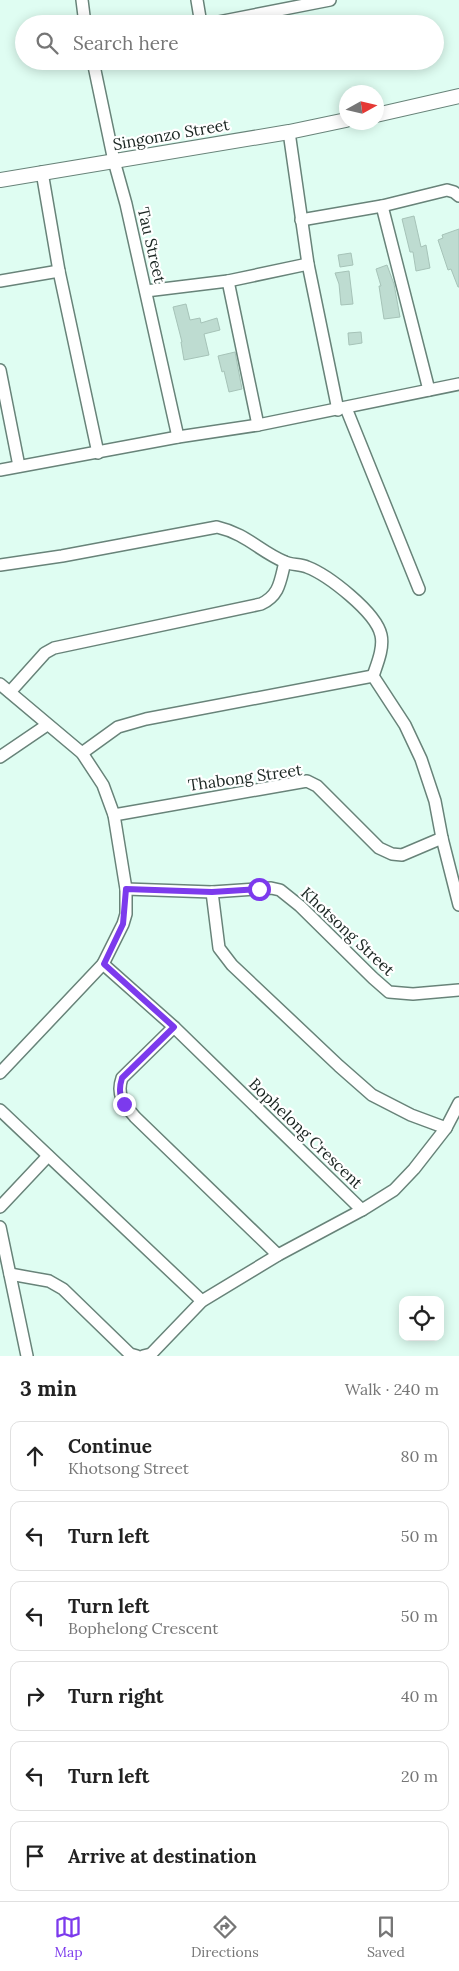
<!DOCTYPE html>
<meta charset="utf-8">
<style>
body{margin:0;font-family:Lora,serif;background:#f6f6f6;color:#222}
.controls{position:absolute;right:15px;bottom:15px;display:grid;overflow:hidden;border-radius:10px;box-shadow:0 2px 12px #0003}
.controls button{width:45px;height:45px;display:grid;place-items:center;padding:0;border:0;border-bottom:1px solid #e0e0e0;background:#fff;color:#222;font:25px sans-serif}
.compass{position:absolute;left:339px;top:85px;width:45px;height:45px;border-radius:50%;background:#fff;box-shadow:0 2px 12px #0003;rotate:82deg}
.stop{position:absolute;width:15px;height:15px;margin:-11px;border:4px solid #7c3aed;border-radius:50%;background:#fff}
.stop.end{background:#7c3aed;border-color:#fff;box-shadow:0 1px 5px #0008}
.list{margin:0;padding:0;list-style:none}
h2{display:flex;justify-content:space-between;align-items:center;height:65px;margin:0;padding:0 20px;font-size:21px}
h2 small{font-size:16px;font-weight:400;color:#767676}
.list li{display:grid;grid-template-columns:32px 1fr auto;gap:15px;align-items:center;box-sizing:border-box;height:70px;margin:0 10px 10px;padding:0 10px;border:1px solid #e0e0e0;border-radius:10px}
.list b{display:block;font-size:19px;white-space:nowrap}
.list p{margin:0;font-size:16px;white-space:nowrap;color:#767676}
.list em{font-size:16px;font-style:normal;color:#767676}
.icon{flex:none;width:28px;height:28px;fill:none;stroke:currentColor;stroke-width:2;stroke-linecap:round;stroke-linejoin:round}
.map{position:relative;flex:none;width:459px;height:1356px;overflow:hidden}
.search{position:absolute;background:#fff;box-shadow:0 2px 12px #0003;left:15px;right:15px;top:15px;height:55px;display:flex;align-items:center;gap:12px;box-sizing:border-box;padding:0 18px;border-radius:28px;color:#767676;font-size:19px}
.sheet{height:545px;background:#fff}
nav{display:flex;justify-content:space-around;align-items:center;box-sizing:border-box;height:70px;border-top:1px solid #e0e0e0;background:#fff;font-size:14px;color:#767676}
nav a{display:grid;justify-items:center;gap:2px}
nav .on{color:#7c3aed}
.map>svg:first-child{display:block}
.building{fill:#bedcd1;stroke:#a6c3b8}
.lines{fill:none;stroke-linecap:round;stroke-linejoin:round}
.minor-casing{stroke:#688379;stroke-width:14}
.tertiary-casing{stroke:#688379;stroke-width:16}
.minor{stroke:#fff;stroke-width:11}
.tertiary{stroke:#fff;stroke-width:14}
.route{stroke:#7c3aed;stroke-width:6}
.labels{text-anchor:middle;stroke-width:4.5;stroke-linejoin:round;paint-order:stroke}
.street-label{font-size:16px;fill:#1a2521;stroke:#fff}
</style>
<div class="map">
<svg width="459" height="1356" viewBox="0 0 459 1356">
<rect width="100%" height="100%" fill="#dffdf2"/>
<!-- building -->
<g class="building">
<polygon points="414,216 421,247 426,245 430,268 416,271 413,252 410,252 402,219"/>
<polygon points="459,229 459,287 458,287 451,269 448,270 438,240 443,238 442,235"/>
<polygon points="351,253 353,265 340,267 338,255"/>
<polygon points="387,265 394,284 400,317 384,319 379,286 381,286 376,269"/>
<polygon points="349,271 353,304 341,305 339,284 335,273"/>
<polygon points="186,304 190,320 200,318 201,323 217,318 220,330 204,334 209,355 184,360 181,342 182,342 173,307"/>
<polygon points="361,332 362,343 349,345 348,333"/>
<polygon points="235,352 242,389 229,392 224,371 222,372 218,356"/>
</g>
<g class="lines">
<defs>
<g id="minor">
<polyline points="82,0 85,24"/>
<polyline points="197,0 201,24"/>
<polyline points="208,24 330,0"/>
<polyline points="93,61 114,161 126,204 178,437"/>
<polyline points="289,132 308,264 338,410"/>
<polyline points="42,172 59,271 98,453"/>
<polyline points="382,206 429,390"/>
<polyline points="301,220 382,206 447,190 454,192 459,196"/>
<polyline points="0,281 59,271"/>
<polyline points="228,281 258,425"/>
<polyline points="146,291 228,281 308,264"/>
<polyline points="0,370 19,466"/>
<polyline points="346,408 419,589"/>
<polyline points="0,470 178,437 258,425 459,384"/>
<path d="M0 565 62 556 217 527C247 534 259 551 285 562 291 565 300 564 307 567 328 575 376 612 381 635 384 648 377 664 373 676"/>
<polyline points="373,676 405,725 421,759 435,801 442,838 459,905"/>
<polyline points="0,684 82,753 103,785 114,815 126,889 126,914 123,924 103,964 0,1073"/>
<path d="M10 692 45 653 54 648 261 604C280 595 280 581 285 562"/>
<polyline points="82,753 118,727 146,719 373,676"/>
<polyline points="0,757 47,725"/>
<polyline points="114,815 307,781 317,786 379,848 392,854 402,855 442,838"/>
<polyline points="126,889 212,892 271,888 280,890 300,906 373,978 389,992 413,994 459,990"/>
<polyline points="212,892 219,948 232,965 339,1066 372,1095 411,1115 446,1128"/>
<polyline points="103,964 174,1027 362,1210"/>
<path d="M174 1027 122 1078C116 1095 124 1104 135 1117L278 1255"/>
<polyline points="0,1110 202,1301"/>
<polyline points="0,1207 48,1156"/>
<polyline points="0,1227 27,1356"/>
<polyline points="10,1274 49,1281 63,1289 130,1354 137,1356"/>
<polyline points="143,1356 151,1354 202,1301 278,1255 362,1210 394,1190 414,1169 446,1128 459,1103"/>
</g>
<g id="tertiary">
<polyline points="376,115 459,96"/>
<polyline points="0,180 289,132 346,120"/>
</g>
</defs>
<!-- minor casing -->
<use href="#minor" class="minor-casing"/>
<!-- tertiary casing -->
<use href="#tertiary" class="tertiary-casing"/>
<!-- minor -->
<use href="#minor" class="minor"/>
<!-- tertiary -->
<use href="#tertiary" class="tertiary"/>
</g>
<g class="lines">
<!-- route -->
<path class="route" d="M124 1104C119 1094 119 1088 122 1078L174 1027 104 964 123 924 126 889 212 892 259 889"/>
</g>
<g class="labels">
<!-- street labels -->
<g class="street-label">
<text transform="translate(171 134) rotate(-10)" y="6">Singonzo Street</text>
<text transform="translate(152 245) rotate(77)" y="6">Tau Street</text>
<text transform="translate(245 777) rotate(-8)" y="6">Thabong Street</text>
<text transform="translate(348 931) rotate(43)" y="6">Khotsong Street</text>
<text transform="translate(306 1133) rotate(44)" y="6">Bophelong Crescent</text>
</g>
</g>
</svg>
<div class="controls">
<button><svg class="icon" aria-label="locate" viewBox="0 0 24 24"><circle cx="12" cy="12" r="6"/><path d="M12 2v4M12 18v4M2 12h4M18 12h4"/></svg></button>
</div>
<svg class="compass" viewBox="-18 -18 36 36"><path d="M0-13l5 13h-10z" fill="#e53935"/><path d="M0 13l5-13h-10z" fill="#767676"/></svg>
<div class="stop" style="left:259px;top:889px"></div>
<div class="stop end" style="left:124px;top:1104px"></div>
<div class="search"><svg class="icon" aria-label="search" viewBox="0 0 24 24"><circle cx="10" cy="10" r="6"/><path d="M15 15l6 6"/></svg>Search here</div>
</div>
<section class="sheet">
<h2>3 min<small>Walk · 240 m</small></h2>
<ul class="list">
<li><svg class="icon" aria-label="ahead" viewBox="0 0 24 24"><path d="M12 20V5M6 11l6-6 6 6"/></svg><div><b>Continue</b><p>Khotsong Street</p></div><em>80 m</em></li>
<li><svg class="icon" aria-label="left" viewBox="0 0 24 24"><path d="M17 20v-9H6M10 6l-5 5 5 5"/></svg><div><b>Turn left</b></div><em>50 m</em></li>
<li><svg class="icon" aria-label="left" viewBox="0 0 24 24"><path d="M17 20v-9H6M10 6l-5 5 5 5"/></svg><div><b>Turn left</b><p>Bophelong Crescent</p></div><em>50 m</em></li>
<li><svg class="icon" aria-label="right" viewBox="0 0 24 24"><path d="M7 20v-9h11M14 6l5 5-5 5"/></svg><div><b>Turn right</b></div><em>40 m</em></li>
<li><svg class="icon" aria-label="left" viewBox="0 0 24 24"><path d="M17 20v-9H6M10 6l-5 5 5 5"/></svg><div><b>Turn left</b></div><em>20 m</em></li>
<li><svg class="icon" aria-label="arrive" viewBox="0 0 24 24"><path d="M6 21V4h12l-3 4 3 4H6"/></svg><div><b>Arrive at destination</b></div></li>
</ul>
</section>
<nav>
<a class="on"><svg class="icon" aria-label="map" viewBox="0 0 24 24"><path d="M3 6l6-2 6 2 6-2v14l-6 2-6-2-6 2zM9 4v14M15 6v14"/></svg>Map</a>
<a><svg class="icon" aria-label="directions" viewBox="0 0 24 24"><path d="M12 3l9 9-9 9-9-9zM9 14v-3h6M13 9l2 2-2 2"/></svg>Directions</a>
<a><svg class="icon" aria-label="saved" viewBox="0 0 24 24"><path d="M7 4h10v16l-5-4-5 4z"/></svg>Saved</a>
</nav>
